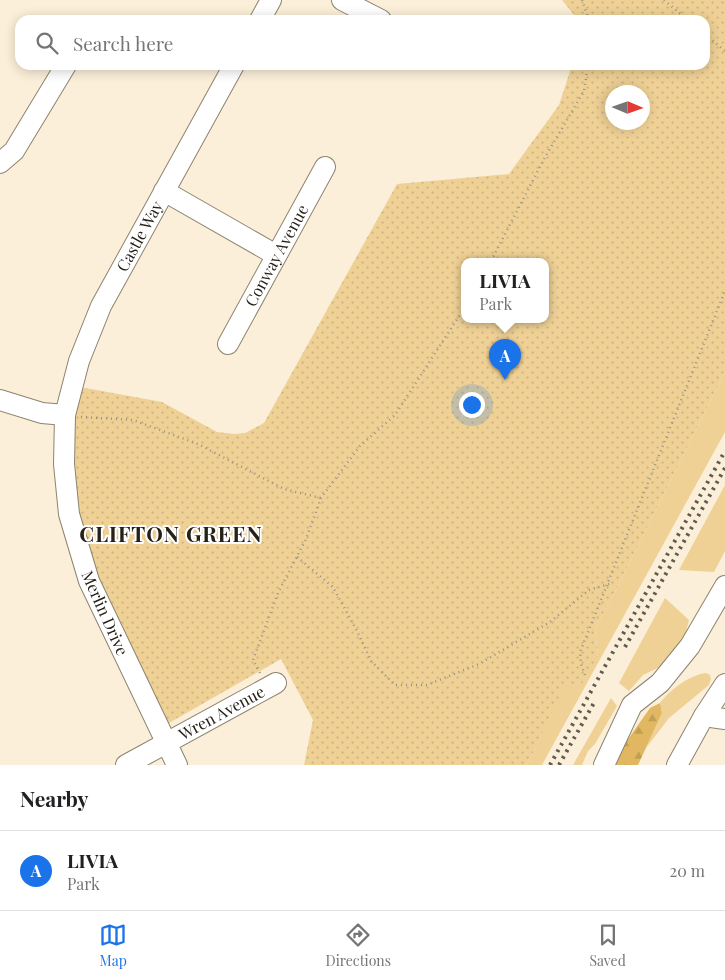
<!DOCTYPE html>
<style>
body{margin:0;font-family:"Playfair Display",serif;background:#f2f2f2;color:#202124}
.compass{position:absolute;left:605px;top:85px;width:45px;height:45px;border-radius:50%;background:#fff;box-shadow:0 2px 12px #0003;rotate:92deg}
.you{position:absolute;left:471px;top:404px;width:18px;height:18px;margin:-12px;border:4px solid #fff;border-radius:50%;background:#1a73e8;box-shadow:0 0 0 8px #1a73e833}
.badge{display:grid;place-items:center;width:32px;height:32px;border-radius:50%;background:#1a73e8;color:#fff;font-size:16px;font-weight:700}
.pin{position:absolute;translate:-50% -41px;filter:drop-shadow(0 1px 2px #0008)}
.pin::after{content:'';position:absolute;top:26px;width:18px;height:15px;background:inherit;clip-path:polygon(0 0,100% 0,50% 100%)}
.popup{position:absolute;left:461px;top:258px;width:88px;height:65px;box-sizing:border-box;display:grid;place-content:center;border-radius:10px;background:#fff;filter:drop-shadow(0 1px 4px #0005);font-size:16px;white-space:nowrap;color:#757577}
.popup b{font-size:19px;color:#202124}
.popup::after{content:'';position:absolute;left:50%;top:100%;margin-left:-10px;border:10px solid transparent;border-top-color:#fff}
.list{margin:0;padding:0;list-style:none}
h2{display:flex;justify-content:space-between;align-items:center;height:65px;margin:0;padding:0 20px;font-size:21px}
h2 small{font-size:16px;font-weight:400;color:#757577}
.list li{display:grid;grid-template-columns:32px 1fr auto;gap:15px;align-items:center;box-sizing:border-box;height:80px;padding:0 20px;border-top:1px solid #e0e0e0}
.list b{display:block;font-size:19px;white-space:nowrap}
.list p{margin:0;font-size:16px;white-space:nowrap;color:#757577}
.list em{font-size:16px;font-style:normal;color:#757577}
.icon{flex:none;width:28px;height:28px;fill:none;stroke:currentColor;stroke-width:2;stroke-linecap:round;stroke-linejoin:round}
.map{position:relative;flex:none;width:725px;height:765px;overflow:hidden}
.search{position:absolute;background:#fff;box-shadow:0 2px 12px #0003;left:15px;right:15px;top:15px;height:55px;display:flex;align-items:center;gap:12px;box-sizing:border-box;padding:0 18px;border-radius:15px;color:#757577;font-size:19px}
.sheet{height:145px;background:#fff}
nav{display:flex;justify-content:space-around;align-items:center;box-sizing:border-box;height:70px;border-top:1px solid #e0e0e0;background:#fff;font-size:14px;color:#757577}
nav a{display:grid;justify-items:center;gap:2px}
nav .on{color:#1a73e8}
.map>svg:first-child{display:block}
.grass{fill:#efd196}
.forest{fill:url(#forest-firs)}
.park{fill:url(#park-dots);fill-rule:evenodd}
.lines{fill:none;stroke-linecap:round;stroke-linejoin:round}
.minor-casing{stroke:#8d836f;stroke-width:22}
.path{stroke:#999182;stroke-width:2.5;stroke-dasharray:1 4;stroke-linecap:butt}
.minor{stroke:#fff;stroke-width:20}
.rail{stroke:#615b4f;stroke-width:4;stroke-dasharray:2.5 5;stroke-linecap:butt}
.labels{text-anchor:middle;stroke-width:4;stroke-linejoin:round;paint-order:stroke}
.street-label{font-size:16px;fill:#252119;stroke:#fff}
.district-label{font-size:21px;font-weight:bold;letter-spacing:1px;fill:#252119;stroke:#fff}
</style>
<div class="map">
<svg width="725" height="765" viewBox="0 0 725 765">
<defs>
<pattern id="forest-firs" width="22" height="20" patternUnits="userSpaceOnUse" patternTransform="scale(1.25)"><rect width="22" height="20" fill="#e1b861"/><path d="M5 1l3.5 6h-7zM16 11l3.5 6h-7z" fill="#c19e54"/></pattern>
<pattern id="park-dots" width="8" height="8" patternUnits="userSpaceOnUse" patternTransform="scale(1.25)"><rect width="8" height="8" fill="#efd196"/><path d="M2 2h.1M6 6h.1" fill="none" stroke="#cdb381" stroke-width="1.8" stroke-linecap="round"/></pattern>
</defs>
<rect width="100%" height="100%" fill="#fbefd9"/>
<!-- grass -->
<g class="grass">
<polygon points="725,372 725,432 542,765 527,765 564,686 598,655 595,629 615,592"/>
<polygon points="725,485 725,551 714,572 679,570"/>
<polygon points="665,598 689,620 684,640 664,665 643,675 629,691 619,683"/>
<path d="M706 673 710 675 711 679 709 685 669 718 646 748 662 713 660 703C670 690 689 675 706 673Z"/>
<polygon points="611,698 617,706 595,744 588,751 582,765 573,765"/>
</g>
<!-- forest -->
<polygon class="forest" points="660,703 662,713 638,765 615,765 626,742 650,708"/>
<!-- park -->
<path class="park" d="M562 0H725V372L615 592 595 629 598 655 582 684 564 687 527 765H304L313 720 281 659 169 723C110 622 51 507 80 387L162 402 217 432 234 434 245 433 264 423 397 184 509 174 559 105 572 65H705V20H578ZM612 92H642V122H612ZM465 261H545V319H465Z"/>
<g class="lines">
<defs>
<g id="minor">
<polyline points="342,0 381,20"/>
<polyline points="260,20 271,0"/>
<polyline points="0,163 14,151 66,65"/>
<polyline points="164,191 276,255"/>
<path id="s1" d="M228 344 325 167"/>
<polyline points="0,400 42,413 65,415"/>
<polyline points="725,684 704,716 725,719"/>
<path id="s2" d="M126 765 276 683"/>
<path id="s3" d="M177 765 89 581 69 514 64 464 65 415 79 361 101 306 234 65"/>
<polyline points="604,765 632,705 660,683 690,646 725,586"/>
<polyline points="677,765 704,716"/>
</g>
</defs>
<!-- minor casing -->
<use href="#minor" class="minor-casing"/>
<!-- path -->
<g class="path">
<polyline points="582,0 589,20"/>
<polyline points="664,0 688,20"/>
<polyline points="705,34 725,51"/>
<polyline points="491,261 544,159 584,91 588,65"/>
<polyline points="81,417 133,420 198,444 284,489 321,498"/>
<polyline points="297,557 333,587 357,631 371,661 395,685 427,685 479,664 550,622 589,590 609,584"/>
<polyline points="260,673 253,660 278,593 306,539 321,498 360,446 395,415 465,307"/>
<polyline points="585,675 581,664 580,652 725,291"/>
</g>
<!-- minor -->
<use href="#minor" class="minor"/>
<!-- rail -->
<g class="rail">
<polyline points="625,647 725,468"/>
<polyline points="550,765 725,451"/>
<polyline points="559,765 595,701"/>
</g>
</g>
<g class="labels">
<!-- street labels -->
<g class="street-label">
<text dy="6" stroke="none"><textPath href="#s3" startOffset="568">Castle Way</textPath></text>
<text dy="6" stroke="none"><textPath href="#s1" startOffset="101">Conway Avenue</textPath></text>
<text transform="translate(105 613) rotate(66)" y="6">Merlin Drive</text>
<text dy="6" stroke="none"><textPath href="#s2" startOffset="109">Wren Avenue</textPath></text>
</g>
<!-- district labels -->
<g class="district-label">
<text x="171" y="542">CLIFTON GREEN</text>
</g>
</g>
</svg>
<svg class="compass" viewBox="-18 -18 36 36"><path d="M0-13l5 13h-10z" fill="#e53935"/><path d="M0 13l5-13h-10z" fill="#757577"/></svg>
<div class="you"></div>
<div class="pin badge" style="left:505px;top:380px">A</div>
<div class="popup"><b>LIVIA</b>Park</div>
<div class="search"><svg class="icon" aria-label="search" viewBox="0 0 24 24"><circle cx="10" cy="10" r="6"/><path d="M15 15l6 6"/></svg>Search here</div>
</div>
<section class="sheet">
<h2>Nearby<small></small></h2>
<ul class="list">
<li><span class="badge">A</span><div><b>LIVIA</b><p>Park</p></div><em>20 m</em></li>
</ul>
</section>
<nav>
<a class="on"><svg class="icon" aria-label="map" viewBox="0 0 24 24"><path d="M3 6l6-2 6 2 6-2v14l-6 2-6-2-6 2zM9 4v14M15 6v14"/></svg>Map</a>
<a><svg class="icon" aria-label="directions" viewBox="0 0 24 24"><path d="M12 3l9 9-9 9-9-9zM9 14v-3h6M13 9l2 2-2 2"/></svg>Directions</a>
<a><svg class="icon" aria-label="saved" viewBox="0 0 24 24"><path d="M7 4h10v16l-5-4-5 4z"/></svg>Saved</a>
</nav>
